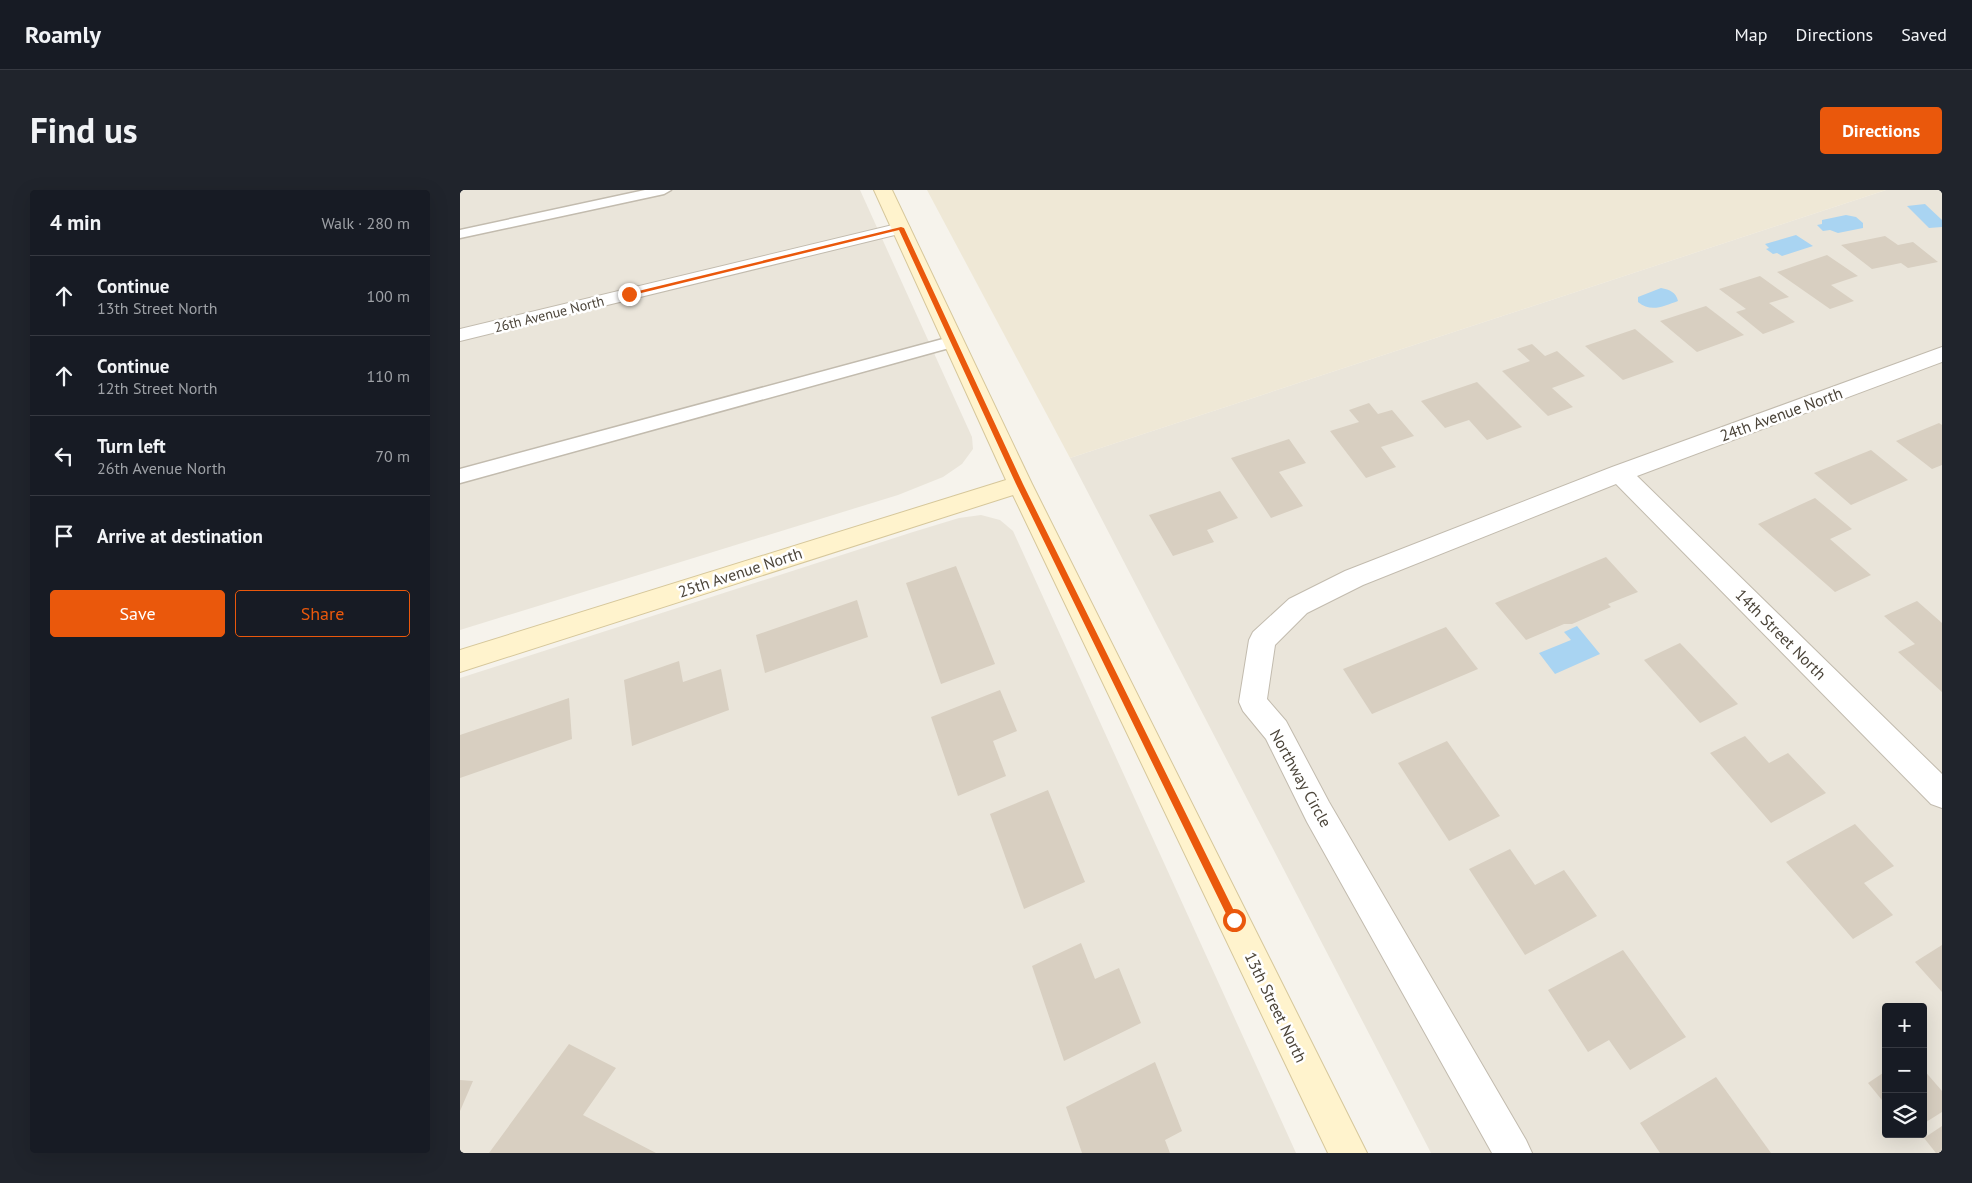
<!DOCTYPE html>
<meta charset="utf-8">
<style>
body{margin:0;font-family:"PT Sans",sans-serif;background:#20242c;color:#f1f3f6}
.controls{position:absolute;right:15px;bottom:15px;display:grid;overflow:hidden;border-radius:5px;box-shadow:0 5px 20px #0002}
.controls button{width:45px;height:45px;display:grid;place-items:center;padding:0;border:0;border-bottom:1px solid #363941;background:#171b24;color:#f1f3f6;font:25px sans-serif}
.stop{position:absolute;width:15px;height:15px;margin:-11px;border:4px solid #ea580c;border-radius:50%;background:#fff}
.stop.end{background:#ea580c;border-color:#fff;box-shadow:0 1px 5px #0008}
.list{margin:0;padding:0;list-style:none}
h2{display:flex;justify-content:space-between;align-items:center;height:65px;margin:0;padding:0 20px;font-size:21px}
h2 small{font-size:16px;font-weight:400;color:#9ea1a6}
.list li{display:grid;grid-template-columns:32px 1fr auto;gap:15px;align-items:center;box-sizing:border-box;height:80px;padding:0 20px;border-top:1px solid #363941}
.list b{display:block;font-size:19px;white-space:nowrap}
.list p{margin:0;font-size:16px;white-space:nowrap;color:#9ea1a6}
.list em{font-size:16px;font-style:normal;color:#9ea1a6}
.actions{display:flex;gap:10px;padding:15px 20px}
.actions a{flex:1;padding:11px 0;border:1px solid #ea580c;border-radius:5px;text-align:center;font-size:18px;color:#ea580c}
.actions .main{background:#ea580c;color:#fff}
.icon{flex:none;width:28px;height:28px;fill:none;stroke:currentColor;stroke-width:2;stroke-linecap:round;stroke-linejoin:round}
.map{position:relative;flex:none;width:1482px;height:963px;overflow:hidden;border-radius:5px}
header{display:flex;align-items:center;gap:30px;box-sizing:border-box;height:70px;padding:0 25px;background:#171b24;border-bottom:1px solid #363941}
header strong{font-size:24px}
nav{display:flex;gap:28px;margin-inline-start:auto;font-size:18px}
.intro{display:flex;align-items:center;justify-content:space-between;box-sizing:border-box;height:120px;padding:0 30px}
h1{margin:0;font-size:35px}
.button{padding:12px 22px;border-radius:5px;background:#ea580c;color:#fff;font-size:18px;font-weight:700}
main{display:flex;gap:30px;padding:0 30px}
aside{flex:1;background:#171b24;border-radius:5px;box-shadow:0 5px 20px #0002}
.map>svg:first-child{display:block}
.residential{fill:#eae5da;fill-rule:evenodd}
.education{fill:#efe8d6}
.water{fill:#a9d4f2}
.building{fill:#d8cfc1}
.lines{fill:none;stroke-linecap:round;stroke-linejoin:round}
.lane-casing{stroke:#c2bbae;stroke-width:3}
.street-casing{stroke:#c2bbae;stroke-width:2}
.secondary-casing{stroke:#d6c79b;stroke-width:2}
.lane{fill:#fff;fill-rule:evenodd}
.street{fill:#fff;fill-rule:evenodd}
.secondary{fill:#fff3cd;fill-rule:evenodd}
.route{fill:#ea580c}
.labels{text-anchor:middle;stroke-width:5;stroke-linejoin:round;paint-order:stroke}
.far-street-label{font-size:14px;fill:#4b4439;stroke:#fff}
.street-label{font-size:16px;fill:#4b4439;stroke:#fff}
</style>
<header>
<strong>Roamly</strong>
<nav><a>Map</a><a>Directions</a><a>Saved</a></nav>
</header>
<div class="intro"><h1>Find us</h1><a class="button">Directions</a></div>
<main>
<aside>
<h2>4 min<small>Walk · 280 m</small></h2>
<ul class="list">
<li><svg class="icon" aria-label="ahead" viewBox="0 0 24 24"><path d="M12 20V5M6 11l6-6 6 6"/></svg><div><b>Continue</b><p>13th Street North</p></div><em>100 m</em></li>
<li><svg class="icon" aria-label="ahead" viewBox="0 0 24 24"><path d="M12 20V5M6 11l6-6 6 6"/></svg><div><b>Continue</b><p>12th Street North</p></div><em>110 m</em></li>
<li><svg class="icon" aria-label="left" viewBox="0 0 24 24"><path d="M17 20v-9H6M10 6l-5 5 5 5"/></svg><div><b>Turn left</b><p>26th Avenue North</p></div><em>70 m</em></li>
<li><svg class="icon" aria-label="arrive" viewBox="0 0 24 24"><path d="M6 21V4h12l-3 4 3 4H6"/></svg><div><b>Arrive at destination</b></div></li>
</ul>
<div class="actions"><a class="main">Save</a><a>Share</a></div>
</aside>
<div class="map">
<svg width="1482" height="963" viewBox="0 0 1482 963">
<rect width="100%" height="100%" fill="#f6f3ec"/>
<!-- residential -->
<g class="residential">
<polygon points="0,0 400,0 512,247 513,259 502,274 483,287 438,305 0,440"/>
<path d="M1426 0H1482V963H971L610 268ZM1426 817H1463V944H1426Z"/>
<polygon points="521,325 540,330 553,341 836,963 0,963 0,488 453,342 499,328"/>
</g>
<!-- education -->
<polygon class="education" points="467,0 1426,0 610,268"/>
<!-- water -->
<g class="water">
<polygon points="1465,14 1482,30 1482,37 1469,38 1447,16"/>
<polygon points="1386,25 1396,27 1403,33 1403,38 1378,43 1370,40 1363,41 1357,35 1362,34 1362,30"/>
<polygon points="1336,45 1353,56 1322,66 1317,63 1313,64 1306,59 1309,58 1305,54"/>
<path d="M1201 98C1210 100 1216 102 1218 111 1204 116 1191 123 1178 112V107Z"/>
<polygon points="1117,436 1140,464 1095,484 1079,463 1111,450 1104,442"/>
</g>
<!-- building -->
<g class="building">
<polygon points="1425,46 1438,55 1453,52 1478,72 1448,78 1441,73 1412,79 1381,55"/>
<polygon points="1367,65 1398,86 1371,95 1394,111 1370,119 1317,82"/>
<polygon points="1300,86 1329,107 1309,113 1335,132 1303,144 1276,122 1286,119 1259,99"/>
<polygon points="1246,116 1284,145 1237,162 1200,131"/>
<polygon points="1175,139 1214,172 1163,190 1125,156"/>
<polygon points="1072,154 1085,166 1097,161 1125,186 1092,198 1113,217 1088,226 1042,181 1070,171 1057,159"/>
<polygon points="1017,192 1062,237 1027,250 1009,230 985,238 961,211"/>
<polygon points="909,213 918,224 932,220 954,246 921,257 936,277 906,288 870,241 899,232 889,220"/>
<polygon points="1479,233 1482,235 1482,275 1472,279 1436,251"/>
<polygon points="829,249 846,273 819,282 843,316 811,328 771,268"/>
<polygon points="1411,260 1448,290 1391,315 1354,283"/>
<polygon points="760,301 778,328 747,340 754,352 713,366 689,325"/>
<polygon points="1355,308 1392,339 1370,349 1411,385 1375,402 1298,334"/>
<polygon points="1146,367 1178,402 1148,414 1151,417 1112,434 1104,434 1066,450 1035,413"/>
<polygon points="496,376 535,474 481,494 446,393"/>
<polygon points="397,410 408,447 305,483 296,445"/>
<polygon points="1457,411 1482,433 1482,502 1438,462 1455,454 1424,426"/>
<polygon points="986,437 1018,479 912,524 883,479"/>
<polygon points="1220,453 1278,514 1240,533 1184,470"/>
<polygon points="219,471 223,492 261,479 269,520 172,556 164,490"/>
<polygon points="540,500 557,541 533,551 546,586 498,606 471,527"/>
<polygon points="109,508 112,549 0,588 0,545"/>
<polygon points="1285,546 1309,573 1328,563 1366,603 1311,633 1250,563"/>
<polygon points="987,551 1040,626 989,651 938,573"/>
<polygon points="588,600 625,692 564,719 530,624"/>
<polygon points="1395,634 1434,676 1404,693 1433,725 1393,749 1326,672"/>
<polygon points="1050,659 1075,695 1104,680 1137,726 1065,765 1009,679"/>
<polygon points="621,753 635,789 659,778 681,833 604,871 572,776"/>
<polygon points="1482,755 1482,802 1455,772"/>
<polygon points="1163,760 1226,847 1170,880 1149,850 1128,862 1088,800"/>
<polygon points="109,854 156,878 123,925 196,963 29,963"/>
<polygon points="695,872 722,941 705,950 710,963 622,963 606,917"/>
<polygon points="1463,879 1482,901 1482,922 1463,934"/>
<polygon points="1426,881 1426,915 1408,893"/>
<polygon points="1256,887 1311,963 1200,963 1180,933"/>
<polygon points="0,890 13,891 0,921"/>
<polygon points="1482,936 1482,963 1476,963 1464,948"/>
</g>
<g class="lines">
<defs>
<g id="lane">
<polygon points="185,0 211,0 204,4 0,48 0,40"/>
<polygon points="494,146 500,147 502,151 500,155 0,293 0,279"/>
</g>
<g id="street">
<polygon points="441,33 447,34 450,38 447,42 0,151 0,139"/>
<polygon points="1482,157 1482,172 1177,286 1482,584 1482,618 1471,614 1156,294 903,395 847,423 815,455 807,509 826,531 869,612 1066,950 1072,963 1032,963 847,632 806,549 783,521 779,512 789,450 793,442 829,409 885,381 1152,277"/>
</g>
<polygon id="secondary" points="414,0 432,0 572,294 907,963 868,963 553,305 0,482 0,460 546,290"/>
</defs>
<!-- lane casing -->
<use href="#lane" class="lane-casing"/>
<!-- street casing -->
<use href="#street" class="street-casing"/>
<!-- secondary casing -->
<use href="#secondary" class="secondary-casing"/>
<!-- lane -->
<use href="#lane" class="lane"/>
<!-- street -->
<use href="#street" class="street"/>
<!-- secondary -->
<use href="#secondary" class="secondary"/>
</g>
<!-- route -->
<polygon class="route" points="441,37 444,38 563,294 777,727 777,734 771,734 556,294 439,40 169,106 166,104"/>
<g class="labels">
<!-- far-street labels -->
<g class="far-street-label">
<text transform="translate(89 124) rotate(-14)" y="5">26th Avenue North</text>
</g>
<!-- street labels -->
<g class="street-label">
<text transform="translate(1321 224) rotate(-20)" y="6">24th Avenue North</text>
<text transform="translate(280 382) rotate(-18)" y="6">25th Avenue North</text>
<text transform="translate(1321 444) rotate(45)" y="6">14th Street North</text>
<text transform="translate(841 588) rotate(61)" y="6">Northway Circle</text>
<text transform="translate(816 817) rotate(64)" y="6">13th Street North</text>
</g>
</g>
</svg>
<div class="controls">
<button>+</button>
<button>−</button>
<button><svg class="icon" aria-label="layers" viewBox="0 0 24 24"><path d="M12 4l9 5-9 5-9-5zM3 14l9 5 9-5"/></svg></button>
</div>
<div class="stop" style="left:774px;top:730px"></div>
<div class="stop end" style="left:169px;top:104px"></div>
</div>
</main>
